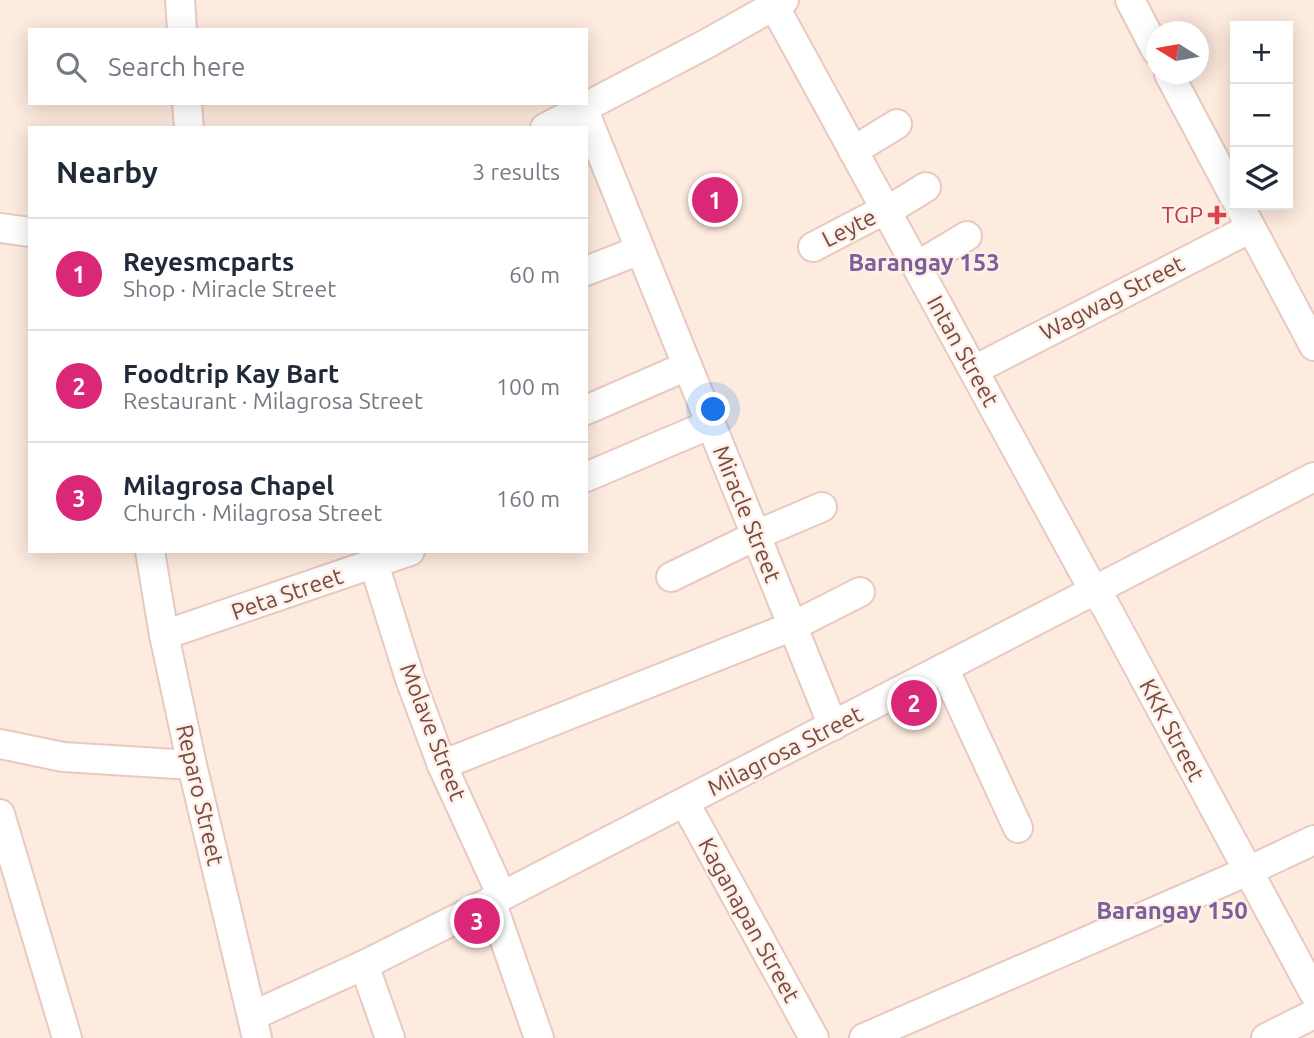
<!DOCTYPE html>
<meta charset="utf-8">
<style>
body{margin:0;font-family:Ubuntu,sans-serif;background:#f2f2f3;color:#1f2937}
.controls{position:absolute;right:21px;top:21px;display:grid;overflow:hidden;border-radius:0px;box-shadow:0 4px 18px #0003}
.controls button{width:63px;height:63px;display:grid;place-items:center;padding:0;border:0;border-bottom:2px solid #e0e1e3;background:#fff;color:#1f2937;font:35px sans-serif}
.compass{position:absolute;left:1146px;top:21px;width:63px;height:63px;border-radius:50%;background:#fff;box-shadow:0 4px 18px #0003;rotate:281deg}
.you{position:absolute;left:714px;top:410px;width:24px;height:24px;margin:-18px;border:5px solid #fff;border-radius:50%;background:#1a73e8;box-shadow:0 0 0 10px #1a73e833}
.badge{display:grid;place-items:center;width:46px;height:46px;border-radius:50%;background:#db2777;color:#fff;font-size:23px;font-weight:700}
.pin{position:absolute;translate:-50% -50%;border:4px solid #fff;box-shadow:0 2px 7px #0006}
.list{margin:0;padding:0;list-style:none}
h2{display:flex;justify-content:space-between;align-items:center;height:91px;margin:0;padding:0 28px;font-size:30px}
h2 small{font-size:23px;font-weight:400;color:#747a83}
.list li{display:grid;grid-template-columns:46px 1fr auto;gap:21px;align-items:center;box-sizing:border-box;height:112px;padding:0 28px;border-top:2px solid #e0e1e3}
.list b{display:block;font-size:26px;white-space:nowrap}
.list p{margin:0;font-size:23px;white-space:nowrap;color:#747a83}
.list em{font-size:23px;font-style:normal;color:#747a83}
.icon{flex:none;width:38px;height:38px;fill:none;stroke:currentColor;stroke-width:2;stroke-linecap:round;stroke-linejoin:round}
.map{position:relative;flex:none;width:1314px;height:1038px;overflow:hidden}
.search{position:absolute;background:#fff;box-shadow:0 4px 18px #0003;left:28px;top:28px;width:560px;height:77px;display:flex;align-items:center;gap:18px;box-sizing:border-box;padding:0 24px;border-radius:0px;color:#747a83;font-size:26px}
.panel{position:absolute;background:#fff;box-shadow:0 4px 18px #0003;left:28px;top:126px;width:560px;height:427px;border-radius:0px}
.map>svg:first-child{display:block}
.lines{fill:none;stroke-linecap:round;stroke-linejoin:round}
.minor-casing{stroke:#e8c9bf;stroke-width:32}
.minor{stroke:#fff;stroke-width:28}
.health-dot{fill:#e0444e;stroke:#fff0e7;stroke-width:2.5}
.labels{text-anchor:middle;stroke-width:5;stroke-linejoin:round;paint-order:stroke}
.health-label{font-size:23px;fill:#be3a42;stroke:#fff0e7;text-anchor:end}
.street-label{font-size:23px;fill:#764b45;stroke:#fff0e7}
.neighbourhood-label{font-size:24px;font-weight:bold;fill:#795f9b;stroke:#fff0e7}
</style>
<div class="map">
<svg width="1314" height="1038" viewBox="0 0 1314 1038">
<rect width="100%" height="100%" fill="#feebdf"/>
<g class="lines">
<defs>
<g id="minor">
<polyline points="180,0 182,30"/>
<polyline points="771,0 1094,591 1105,605 1314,993"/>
<polyline points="1130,0 1156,50"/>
<polyline points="1169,74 1235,198"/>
<polyline points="187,103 189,128"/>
<polyline points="583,108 833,726"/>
<polyline points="545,128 708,43 784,0"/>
<polyline points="853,151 897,124"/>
<polyline points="1239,205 1314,346"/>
<polyline points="887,211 926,187"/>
<polyline points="0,228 30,232"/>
<polyline points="813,247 886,209"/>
<polyline points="917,266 967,236"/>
<polyline points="586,271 640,250"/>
<polyline points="974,370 1251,228"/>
<polyline points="586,410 687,366"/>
<polyline points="586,477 711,424"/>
<polyline points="150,551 164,635 192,765 257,1038"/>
<polyline points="374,564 410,679 442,765 502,896"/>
<polyline points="671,577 768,530 822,507"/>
<polyline points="164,635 410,551"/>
<polyline points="944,668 1018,828"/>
<polyline points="0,744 63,757 192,765"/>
<polyline points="442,765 793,626 860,592"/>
<polyline points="685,803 814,1038"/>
<polyline points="0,814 67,1038"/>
<polyline points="491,901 539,1038"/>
<polyline points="364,965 390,1038"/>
<polyline points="252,1016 364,965 502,896 1314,477"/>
<polyline points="864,1038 1248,871 1314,840"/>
<polyline points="1266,1038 1314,1014"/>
</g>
</defs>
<!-- minor casing -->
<use href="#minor" class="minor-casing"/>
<!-- minor -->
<use href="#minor" class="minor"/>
</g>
<!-- markers -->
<path class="health-dot" d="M1213.5 204.5h7v7h7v7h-7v7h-7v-7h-7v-7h7z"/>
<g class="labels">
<!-- health labels -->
<g class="health-label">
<text x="1203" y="223">TGP</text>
</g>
<!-- street labels -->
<g class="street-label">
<text transform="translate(849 228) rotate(-27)" y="8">Leyte</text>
<text transform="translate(1112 298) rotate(-27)" y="8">Wagwag Street</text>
<text transform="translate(963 351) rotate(61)" y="8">Intan Street</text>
<text transform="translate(747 514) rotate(68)" y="8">Miracle Street</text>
<text transform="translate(287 594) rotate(-19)" y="8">Peta Street</text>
<text transform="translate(1172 730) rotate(62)" y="8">KKK Street</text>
<text transform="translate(433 732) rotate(69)" y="8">Molave Street</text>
<text transform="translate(785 751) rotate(-27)" y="8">Milagrosa Street</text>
<text transform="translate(200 795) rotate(77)" y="8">Reparo Street</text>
<text transform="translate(749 920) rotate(61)" y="8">Kaganapan Street</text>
</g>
<!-- neighbourhood labels -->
<g class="neighbourhood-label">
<text x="924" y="271">Barangay 153</text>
<text x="1172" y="919">Barangay 150</text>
</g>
</g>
</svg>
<div class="controls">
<button>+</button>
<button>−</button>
<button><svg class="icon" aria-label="layers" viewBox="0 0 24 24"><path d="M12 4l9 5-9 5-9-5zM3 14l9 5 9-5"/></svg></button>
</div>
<svg class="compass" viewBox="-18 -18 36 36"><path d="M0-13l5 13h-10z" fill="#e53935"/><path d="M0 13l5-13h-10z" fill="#747a83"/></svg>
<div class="you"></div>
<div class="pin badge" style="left:715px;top:200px">1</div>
<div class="pin badge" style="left:914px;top:703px">2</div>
<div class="pin badge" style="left:477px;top:921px">3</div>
<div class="search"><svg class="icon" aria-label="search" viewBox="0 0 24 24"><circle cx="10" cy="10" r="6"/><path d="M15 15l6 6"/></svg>Search here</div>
<section class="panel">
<h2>Nearby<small>3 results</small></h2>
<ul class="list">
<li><span class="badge">1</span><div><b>Reyesmcparts</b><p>Shop · Miracle Street</p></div><em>60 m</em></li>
<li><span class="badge">2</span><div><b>Foodtrip Kay Bart</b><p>Restaurant · Milagrosa Street</p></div><em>100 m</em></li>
<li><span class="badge">3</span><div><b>Milagrosa Chapel</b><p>Church · Milagrosa Street</p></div><em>160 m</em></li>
</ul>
</section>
</div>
